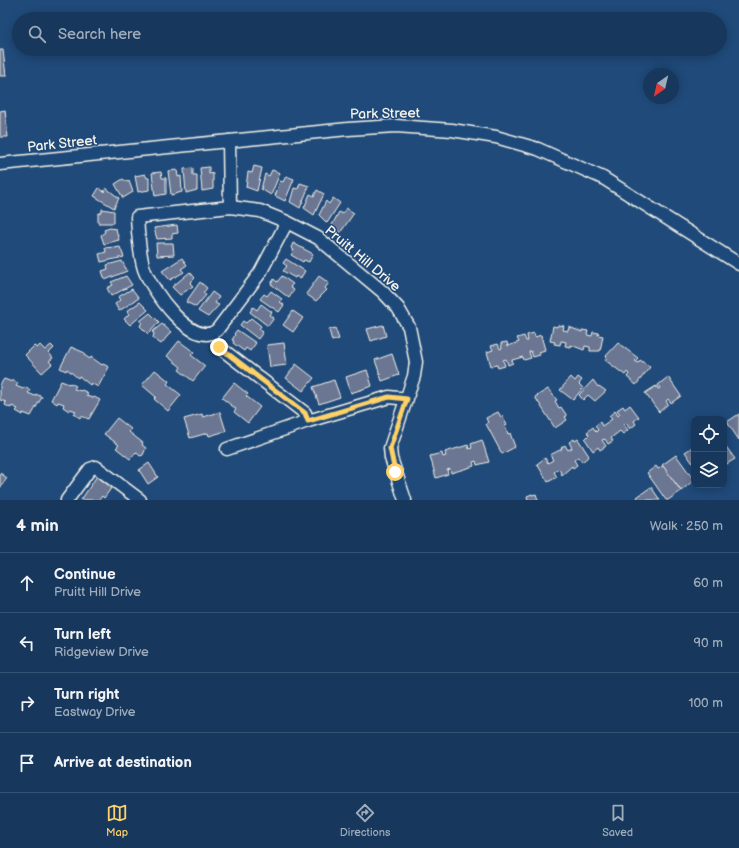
<!DOCTYPE html>
<meta charset="utf-8">
<style>
body{margin:0;font-family:"Balsamiq Sans",sans-serif;background:#244365;color:#f1f3f6}
.controls{position:absolute;right:12px;bottom:12px;display:grid;overflow:hidden;border-radius:8px;box-shadow:0 2px 10px #0003}
.controls button{width:36px;height:36px;display:grid;place-items:center;padding:0;border:0;border-bottom:1px solid #365272;background:#17385c;color:#f1f3f6;font:20px sans-serif}
.compass{position:absolute;left:643px;top:68px;width:36px;height:36px;border-radius:50%;background:#17385c;box-shadow:0 2px 10px #0003;rotate:214deg}
.stop{position:absolute;width:12px;height:12px;margin:-9px;border:3px solid #ffd166;border-radius:50%;background:#fff}
.stop.end{background:#ffd166;border-color:#fff;box-shadow:0 1px 4px #0008}
.list{margin:0;padding:0;list-style:none}
h2{display:flex;justify-content:space-between;align-items:center;height:52px;margin:0;padding:0 16px;font-size:17px}
h2 small{font-size:13px;font-weight:400;color:#9eacbb}
.list li{display:grid;grid-template-columns:26px 1fr auto;gap:12px;align-items:center;box-sizing:border-box;height:60px;padding:0 16px;border-top:1px solid #365272}
.list b{display:block;font-size:15px;white-space:nowrap}
.list p{margin:0;font-size:13px;white-space:nowrap;color:#9eacbb}
.list em{font-size:13px;font-style:normal;color:#9eacbb}
.icon{flex:none;width:22px;height:22px;fill:none;stroke:currentColor;stroke-width:2;stroke-linecap:round;stroke-linejoin:round}
.map{position:relative;flex:none;width:739px;height:500px;overflow:hidden}
.search{position:absolute;background:#17385c;box-shadow:0 2px 10px #0003;left:12px;right:12px;top:12px;height:44px;display:flex;align-items:center;gap:10px;box-sizing:border-box;padding:0 14px;border-radius:22px;color:#9eacbb;font-size:15px}
.sheet{height:292px;background:#17385c}
nav{display:flex;justify-content:space-around;align-items:center;box-sizing:border-box;height:56px;border-top:1px solid #365272;background:#17385c;font-size:11px;color:#9eacbb}
nav a{display:grid;justify-items:center;gap:2px}
nav .on{color:#ffd166}
.map>svg:first-child{display:block}
.building{fill:#6b7692;stroke:#f4f1e8}
.lines{fill:none;stroke-linecap:round;stroke-linejoin:round}
.minor-casing{stroke:#f4f1e8;stroke-width:15}
.minor{stroke:#1f4a7a;stroke-width:12}
.route{stroke:#ffd166;stroke-width:5}
.labels{text-anchor:middle;stroke-width:3;stroke-linejoin:round;paint-order:stroke}
.street-label{font-size:14px;fill:#f4f1e8;stroke:#1f4a7a}
</style>
<div class="map">
<svg width="739" height="500" viewBox="0 0 739 500">
<rect width="100%" height="100%" fill="#1f4a7a"/>
<filter id="ink" filterUnits="userSpaceOnUse"><feTurbulence type="fractalNoise" baseFrequency=".025" numOctaves="2"/><feDisplacementMap in="SourceGraphic" scale="8" xChannelSelector="R" yChannelSelector="G"/><feConvolveMatrix kernelMatrix="1 2 1 2 8 2 1 2 1" color-interpolation-filters="sRGB"/></filter>
<g filter="url(#ink)">
<!-- building -->
<g class="building">
<polygon points="0,50 3,50 6,76 0,76"/>
<polygon points="5,110 8,137 0,137 0,111"/>
<polygon points="254,166 262,168 257,191 246,187 248,172 252,173"/>
<polygon points="209,167 209,174 213,173 213,189 202,191 200,168"/>
<polygon points="193,168 193,175 197,175 197,190 186,193 184,169"/>
<polygon points="177,170 178,177 181,176 182,192 171,195 168,171"/>
<polygon points="272,170 280,173 271,195 261,189 265,174 269,176"/>
<polygon points="161,172 162,178 166,178 166,194 155,196 152,173"/>
<polygon points="145,174 147,178 149,178 149,190 138,192 135,176"/>
<polygon points="286,176 294,179 285,201 275,196 280,181 283,182"/>
<polygon points="123,179 127,182 129,181 133,192 123,198 115,184"/>
<polygon points="300,183 309,186 300,208 290,202 294,188 298,189"/>
<polygon points="99,188 104,192 106,188 119,198 114,208 94,196"/>
<polygon points="317,190 324,194 314,215 304,208 310,194 314,196"/>
<polygon points="333,198 340,203 327,223 319,215 326,201 329,204"/>
<polygon points="346,208 354,213 340,233 332,225 339,212 343,214"/>
<polygon points="102,209 114,211 114,223 98,223 98,214 102,212"/>
<polygon points="177,225 178,233 172,234 172,238 157,239 154,228"/>
<polygon points="110,228 116,229 119,240 104,244 101,235 105,232 104,230"/>
<polygon points="156,243 173,243 174,255 157,256"/>
<polygon points="293,243 313,254 309,262 304,260 303,262 291,255 294,250 291,248"/>
<polygon points="114,247 114,248 120,247 124,257 101,262 99,254 106,252 105,248"/>
<polygon points="182,258 187,265 181,269 184,272 170,280 162,271"/>
<polygon points="286,259 305,271 300,279 296,276 295,278 283,271 287,266 283,263"/>
<polygon points="122,261 127,271 105,280 102,271 108,269 107,265"/>
<polygon points="190,272 195,278 190,283 193,286 180,295 172,287"/>
<polygon points="126,276 132,285 111,296 107,288 113,285 111,282"/>
<polygon points="282,276 293,284 290,287 294,290 289,298 271,284 274,279 277,282"/>
<polygon points="319,276 329,283 325,288 327,290 316,301 306,294"/>
<polygon points="200,282 207,288 203,293 206,295 196,307 186,302"/>
<polygon points="132,289 139,298 119,311 115,304 120,300 118,297"/>
<polygon points="271,291 282,299 280,302 284,305 279,312 260,299 264,294 267,296"/>
<polygon points="212,292 219,297 215,303 219,305 208,317 198,311"/>
<polygon points="140,302 148,310 130,325 124,319 129,314 127,311"/>
<polygon points="261,304 272,312 270,315 274,318 268,326 250,312 253,307 257,310"/>
<polygon points="293,311 303,318 293,332 283,325"/>
<polygon points="150,313 159,322 148,334 140,326 142,322 140,321"/>
<polygon points="251,318 261,326 259,329 263,332 258,339 240,325 243,321 246,323"/>
<polygon points="162,324 171,332 161,344 153,338 154,333 152,332"/>
<polygon points="383,325 386,336 371,341 367,329"/>
<polygon points="558,325 564,326 563,330 568,331 569,327 582,332 582,330 588,331 587,335 592,336 593,332 599,333 598,335 603,336 600,351 590,351 590,347 585,346 584,350 571,345 571,347 565,346 566,342 561,341 560,345 554,344 555,342 550,341 553,326 557,327"/>
<polygon points="335,328 339,339 332,341 329,330"/>
<polygon points="237,330 256,343 250,351 246,348 244,351 233,343 234,341 232,340 235,335 234,334"/>
<polygon points="534,333 535,337 541,335 545,350 539,352 540,355 533,357 531,351 529,352 531,358 524,360 523,357 512,360 513,363 508,365 506,359 503,360 505,366 498,368 497,365 491,366 487,352 493,350 491,346 498,344 500,349 502,348 501,343 507,342 508,346 519,342 517,338 524,336 526,341 528,341 527,335"/>
<polygon points="179,341 194,352 191,355 205,366 193,381 179,370 181,367 167,356"/>
<polygon points="284,343 287,365 270,367 267,345"/>
<polygon points="618,343 638,358 635,361 638,363 640,360 650,367 636,385 627,377 629,374 627,372 625,375 605,360 607,357 606,356"/>
<polygon points="40,345 45,350 51,345 54,348 49,353 53,358 49,361 52,364 42,373 25,355 34,346 37,348"/>
<polygon points="71,347 85,353 84,355 90,359 91,357 102,365 103,364 109,367 98,387 91,383 90,385 79,376 78,378 67,369 66,371 60,368"/>
<polygon points="392,354 399,375 382,381 375,360"/>
<polygon points="296,364 314,378 303,391 286,378"/>
<polygon points="155,370 169,381 167,384 181,395 168,411 154,399 156,397 142,385"/>
<polygon points="367,370 372,386 351,393 346,377"/>
<polygon points="571,377 575,381 578,377 582,380 579,384 583,388 573,400 560,390"/>
<polygon points="668,377 681,396 671,403 668,399 666,401 668,404 659,412 645,393 656,386 658,389 660,388 658,385"/>
<polygon points="4,379 12,382 12,380 18,383 16,386 23,389 24,387 30,390 28,393 35,396 36,394 42,397 31,416 23,413 23,415 16,411 18,409 12,406 11,408 5,405 6,402 0,400 0,385"/>
<polygon points="334,380 340,397 319,404 313,387"/>
<polygon points="593,380 598,387 599,386 606,391 595,401 588,395 583,400 579,395"/>
<polygon points="61,381 69,384 70,383 76,386 74,389 81,391 82,390 88,393 86,396 93,398 94,397 100,400 89,419 81,416 80,418 74,414 76,411 70,409 69,411 63,407 64,404 58,402 57,404 51,400"/>
<polygon points="234,383 248,394 246,396 260,407 248,423 234,412 236,409 222,398"/>
<polygon points="548,389 557,400 555,401 559,408 561,407 567,416 565,417 567,420 555,428 535,397"/>
<polygon points="630,405 639,417 634,421 636,424 630,429 626,423 624,425 628,430 623,434 620,431 611,438 613,441 608,444 605,439 602,440 606,446 600,450 598,447 593,451 585,439 589,435 587,432 593,427 596,432 598,430 595,426 600,422 602,426 612,419 609,416 615,411 618,416 620,414 617,410 623,406 625,409"/>
<polygon points="220,412 226,431 209,436 208,433 190,438 184,419 202,414 203,417"/>
<polygon points="498,412 501,417 502,416 507,425 505,426 508,434 510,433 515,447 502,454 486,424 488,423 486,418"/>
<polygon points="739,414 739,440 727,422"/>
<polygon points="117,418 131,429 129,432 143,443 142,445 146,448 143,455 140,456 136,452 130,459 116,448 119,445 104,434"/>
<polygon points="574,439 575,441 578,439 589,456 582,462 578,457 574,460 577,465 573,468 572,466 562,475 559,469 554,472 557,477 548,482 537,464 545,458 548,463 553,460 550,455 562,449 561,448 565,445 568,450 572,448 569,442"/>
<polygon points="482,440 489,462 477,465 476,461 473,462 474,466 451,473 450,469 447,470 448,474 436,478 430,456 442,453 443,457 446,456 445,452 468,445 469,449 472,448 471,444"/>
<polygon points="724,444 735,459 725,465 724,463"/>
<polygon points="694,446 694,465 685,452"/>
<polygon points="676,455 694,480 681,491 662,465"/>
<polygon points="149,463 158,477 148,484 139,470"/>
<polygon points="656,466 658,469 663,466 681,491 668,500 666,500 647,473"/>
<polygon points="0,473 7,478 0,488"/>
<polygon points="97,476 112,487 104,498 102,496 99,500 81,500"/>
<polygon points="651,487 660,500 639,500 637,497"/>
<polygon points="532,494 532,495 536,494 538,500 528,500 527,496"/>
</g>
<g class="lines">
<defs>
<g id="minor">
<polyline points="229,141 230,207"/>
<polyline points="0,164 348,129 396,126 452,130 496,137 538,149 603,178 739,264"/>
<path d="M287 222 260 273 217 330C193 350 151 289 144 269 139 253 138 234 137 217L230 207 260 211 287 222 318 238 383 292 398 308 409 327 416 362 414 376 390 448 391 458 405 500"/>
<polyline points="219,347 301,410 305,413 308,421"/>
<polyline points="227,449 308,421 389,397 407,399"/>
<polyline points="67,500 90,469 96,467 140,500"/>
</g>
</defs>
<!-- minor casing -->
<use href="#minor" class="minor-casing"/>
<!-- minor -->
<use href="#minor" class="minor"/>
</g>
</g>
<g class="lines" filter="url(#ink)">
<!-- route -->
<polyline class="route" points="219,347 301,410 305,413 308,421 389,397 407,399 390,448 395,472"/>
</g>
<g class="labels">
<!-- street labels -->
<g class="street-label">
<text transform="translate(385 113) rotate(-1)" y="5">Park Street</text>
<text transform="translate(62 143) rotate(-6)" y="5">Park Street</text>
<text transform="translate(363 258) rotate(40)" y="5">Pruitt Hill Drive</text>
</g>
</g>
</svg>
<div class="controls">
<button><svg class="icon" aria-label="locate" viewBox="0 0 24 24"><circle cx="12" cy="12" r="6"/><path d="M12 2v4M12 18v4M2 12h4M18 12h4"/></svg></button>
<button><svg class="icon" aria-label="layers" viewBox="0 0 24 24"><path d="M12 4l9 5-9 5-9-5zM3 14l9 5 9-5"/></svg></button>
</div>
<svg class="compass" viewBox="-18 -18 36 36"><path d="M0-13l5 13h-10z" fill="#e53935"/><path d="M0 13l5-13h-10z" fill="#9eacbb"/></svg>
<div class="stop" style="left:395px;top:472px"></div>
<div class="stop end" style="left:219px;top:347px"></div>
<div class="search"><svg class="icon" aria-label="search" viewBox="0 0 24 24"><circle cx="10" cy="10" r="6"/><path d="M15 15l6 6"/></svg>Search here</div>
</div>
<section class="sheet">
<h2>4 min<small>Walk · 250 m</small></h2>
<ul class="list">
<li><svg class="icon" aria-label="ahead" viewBox="0 0 24 24"><path d="M12 20V5M6 11l6-6 6 6"/></svg><div><b>Continue</b><p>Pruitt Hill Drive</p></div><em>60 m</em></li>
<li><svg class="icon" aria-label="left" viewBox="0 0 24 24"><path d="M17 20v-9H6M10 6l-5 5 5 5"/></svg><div><b>Turn left</b><p>Ridgeview Drive</p></div><em>90 m</em></li>
<li><svg class="icon" aria-label="right" viewBox="0 0 24 24"><path d="M7 20v-9h11M14 6l5 5-5 5"/></svg><div><b>Turn right</b><p>Eastway Drive</p></div><em>100 m</em></li>
<li><svg class="icon" aria-label="arrive" viewBox="0 0 24 24"><path d="M6 21V4h12l-3 4 3 4H6"/></svg><div><b>Arrive at destination</b></div></li>
</ul>
</section>
<nav>
<a class="on"><svg class="icon" aria-label="map" viewBox="0 0 24 24"><path d="M3 6l6-2 6 2 6-2v14l-6 2-6-2-6 2zM9 4v14M15 6v14"/></svg>Map</a>
<a><svg class="icon" aria-label="directions" viewBox="0 0 24 24"><path d="M12 3l9 9-9 9-9-9zM9 14v-3h6M13 9l2 2-2 2"/></svg>Directions</a>
<a><svg class="icon" aria-label="saved" viewBox="0 0 24 24"><path d="M7 4h10v16l-5-4-5 4z"/></svg>Saved</a>
</nav>
